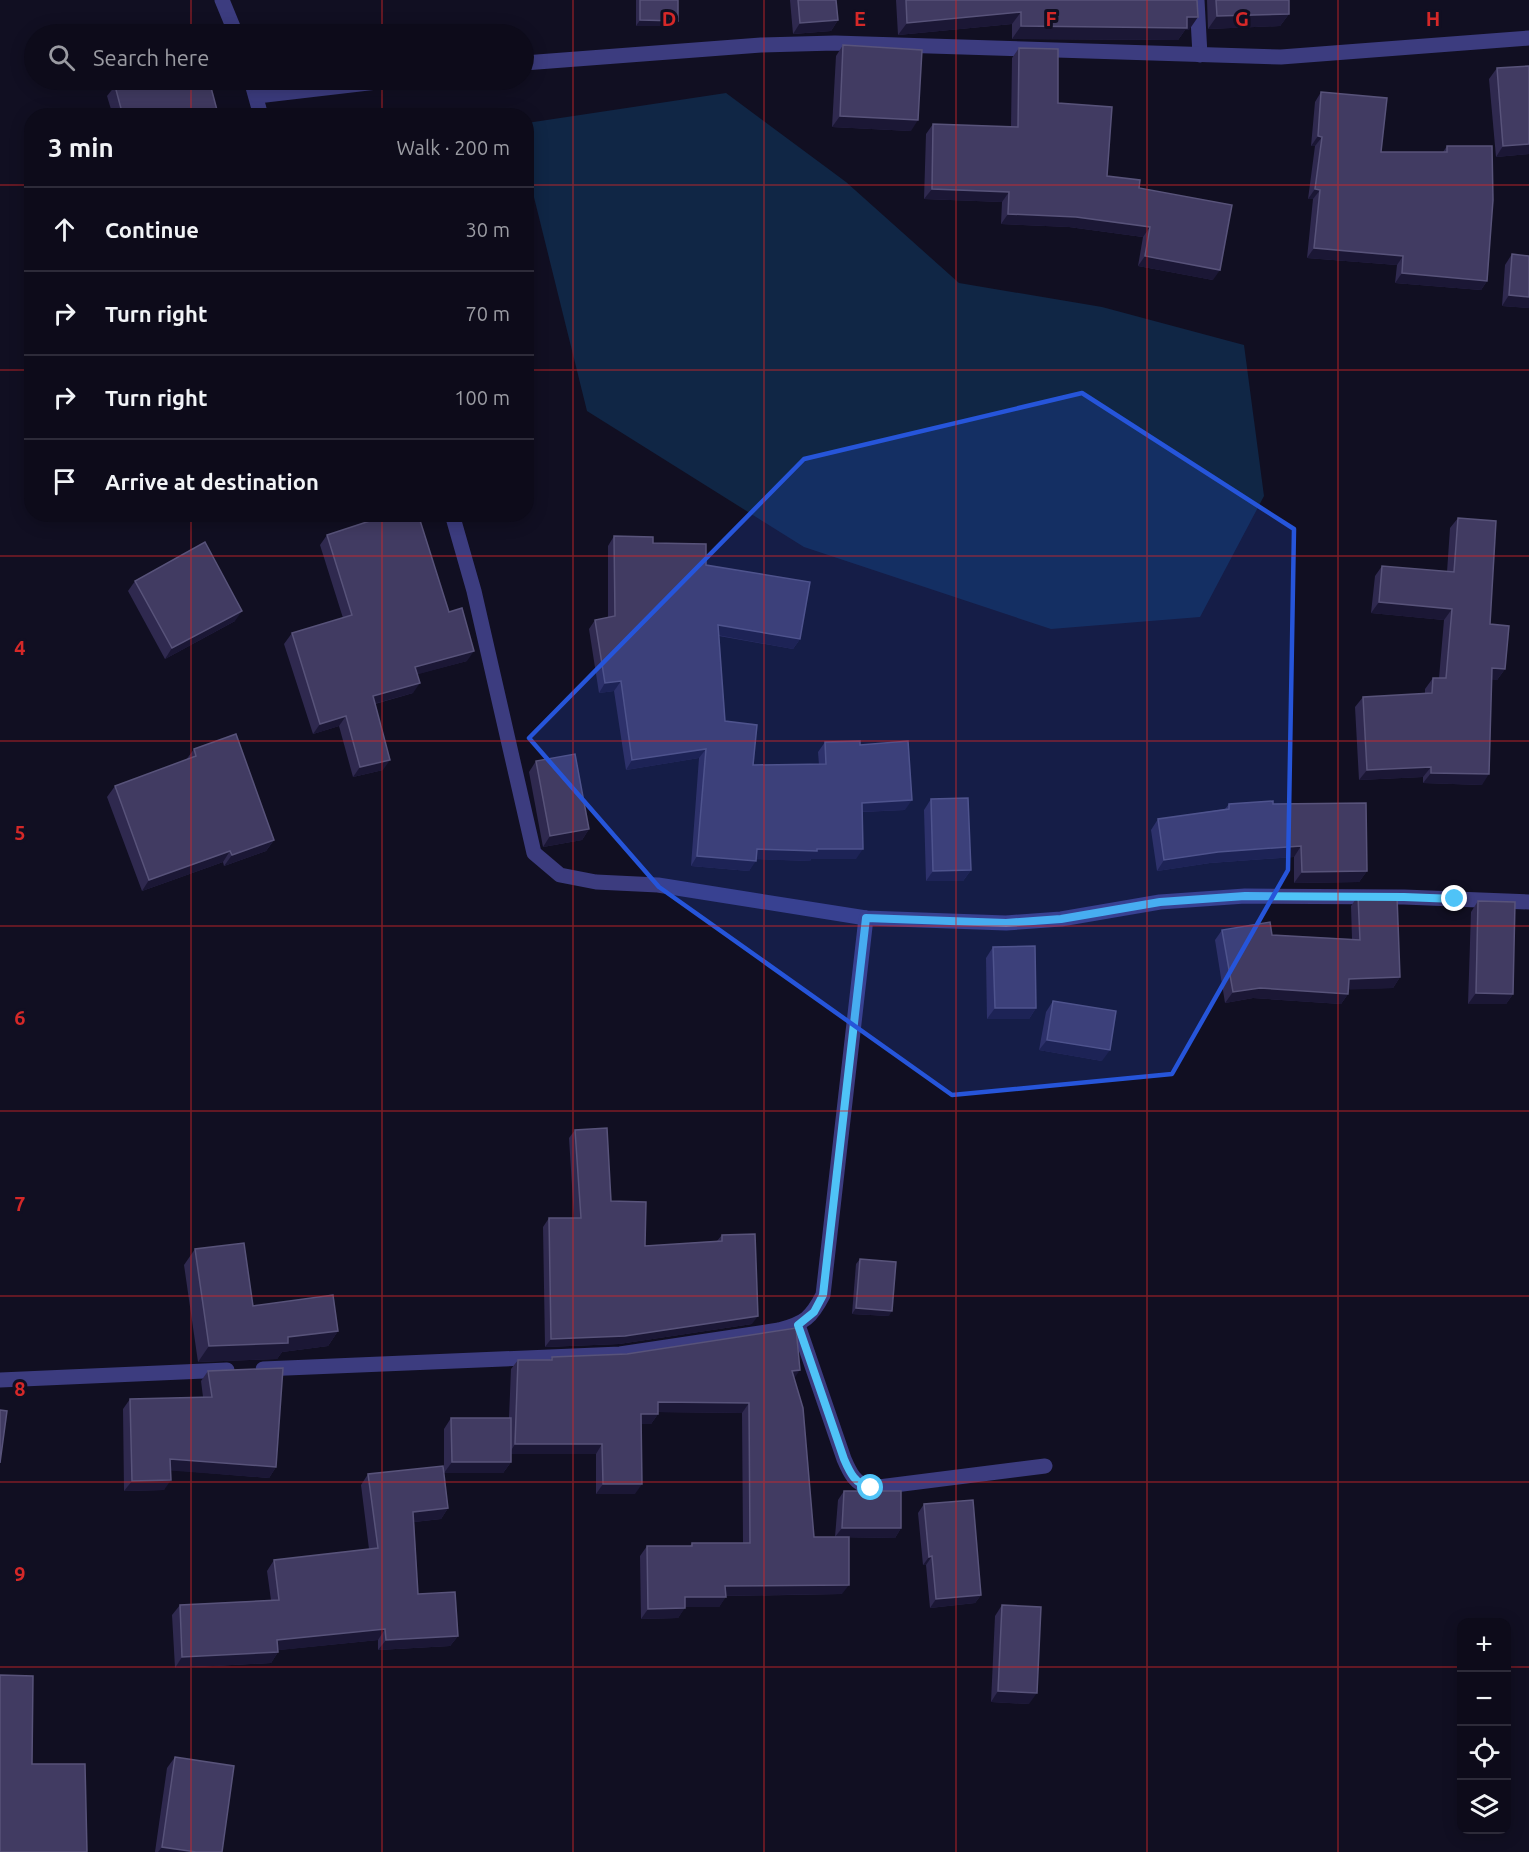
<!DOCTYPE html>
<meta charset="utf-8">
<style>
body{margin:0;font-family:Ubuntu,sans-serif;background:#161423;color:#f1f3f6}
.controls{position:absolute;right:18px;bottom:18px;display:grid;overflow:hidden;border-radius:12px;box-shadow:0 3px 15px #0003}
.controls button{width:54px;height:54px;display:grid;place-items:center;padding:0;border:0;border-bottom:2px solid #2d2b39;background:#0d0b1a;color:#f1f3f6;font:30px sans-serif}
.stop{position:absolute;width:18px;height:18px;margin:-14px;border:4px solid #4fc3f7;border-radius:50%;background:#fff}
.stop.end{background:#4fc3f7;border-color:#fff;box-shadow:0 2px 6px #0008}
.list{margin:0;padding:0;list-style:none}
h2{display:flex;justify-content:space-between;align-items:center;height:78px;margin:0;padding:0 24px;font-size:26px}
h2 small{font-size:20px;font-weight:400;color:#9a9ba2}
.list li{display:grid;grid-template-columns:39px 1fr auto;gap:18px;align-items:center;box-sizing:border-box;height:84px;padding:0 24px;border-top:2px solid #2d2b39}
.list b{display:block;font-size:22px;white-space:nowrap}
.list em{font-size:20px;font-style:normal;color:#9a9ba2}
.icon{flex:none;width:33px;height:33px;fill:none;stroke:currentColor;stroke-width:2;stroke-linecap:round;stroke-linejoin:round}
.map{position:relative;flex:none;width:1529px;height:1852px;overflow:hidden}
.search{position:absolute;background:#0d0b1a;box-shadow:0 3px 15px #0003;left:24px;top:24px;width:510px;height:66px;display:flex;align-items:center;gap:15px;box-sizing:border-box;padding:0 21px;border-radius:33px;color:#9a9ba2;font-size:22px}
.panel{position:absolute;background:#0d0b1a;box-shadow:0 3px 15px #0003;left:24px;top:108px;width:510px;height:414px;border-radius:24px}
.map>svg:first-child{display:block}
.water{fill:#102645}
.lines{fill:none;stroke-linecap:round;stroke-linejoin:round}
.street{stroke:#3c3c7f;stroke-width:15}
.wall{fill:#2f294f}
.shaded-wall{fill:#1b1735}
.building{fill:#413b62;stroke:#58537a;stroke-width:1.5}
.route{stroke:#4fc3f7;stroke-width:8}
.marked{fill:#2655da;fill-opacity:0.2;stroke:#2655da;stroke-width:4.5;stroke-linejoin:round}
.grid{fill:none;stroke:#d62828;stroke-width:1.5;stroke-opacity:0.55}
.grid-label{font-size:20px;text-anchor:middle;font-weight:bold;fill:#d62828;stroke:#110f22;stroke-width:6;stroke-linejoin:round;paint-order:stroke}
</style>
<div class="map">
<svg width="1529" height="1852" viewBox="0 0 1529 1852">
<rect width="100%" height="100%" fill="#110f22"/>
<!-- water -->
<polygon class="water" points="726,93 846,182 959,283 1102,307 1244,345 1264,496 1200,617 1051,629 804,547 587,411 527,169 527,123"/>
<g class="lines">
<!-- street -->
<g class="street">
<polyline points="222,0 236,34"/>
<polyline points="1197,0 1200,55"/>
<polyline points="524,63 761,45 835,43 1281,57 1529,38"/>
<polyline points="251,80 261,116"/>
<polyline points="257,96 394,80"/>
<polyline points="452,514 474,591 534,853 560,875 596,882 658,885 866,918 1006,923 1061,919 1160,902 1245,896 1404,897 1529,902"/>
<path d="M798 1325 844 1459C850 1473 855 1484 871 1488L1045 1466"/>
<path d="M263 1369 620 1354 779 1330C805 1323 811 1318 823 1295L866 918"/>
<polyline points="0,1380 227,1370"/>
</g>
</g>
<!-- wall -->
<g class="wall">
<polygon points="636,0 678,0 678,21 674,26 636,26"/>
<polygon points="790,0 836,0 838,20 831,31 793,34"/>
<polygon points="896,0 1197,0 1189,30 1185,30 1178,40 1012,39 1012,24 898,35"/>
<polygon points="1207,0 1289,0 1289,14 1280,26 1208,29"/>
<polygon points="843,45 911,131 832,127 836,56"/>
<polygon points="1019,48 1058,103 1107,176 1139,188 1213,280 1138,266 1143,237 1069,227 1001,224 1002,202 924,199 926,134 933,124 1011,127 1012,58"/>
<polygon points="1497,68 1529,154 1496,157 1489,79"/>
<polygon points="115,86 217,110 213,116 113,116 107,96"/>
<polygon points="1321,92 1381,152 1443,152 1447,146 1487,281 1481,290 1395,283 1397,265 1307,258 1313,199 1308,199 1315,146 1311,146 1315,102"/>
<polygon points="1512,254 1529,256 1529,308 1502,306 1505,265"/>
<polygon points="1458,518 1490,624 1505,669 1497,680 1492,679 1482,785 1423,783 1423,777 1359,780 1355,707 1363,697 1425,694 1425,689 1433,678 1439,678 1444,620 1371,613 1375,576 1382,566 1447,572 1450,528"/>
<polygon points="327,535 449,612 467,661 417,674 413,693 375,704 383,770 353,777 339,726 313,734 284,644 292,633 343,618 320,545"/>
<polygon points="614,536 653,543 706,565 800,639 793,649 719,636 725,721 753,765 819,765 818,752 825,742 860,745 905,810 862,812 856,859 811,859 810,861 756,859 749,871 691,866 699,758 626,770 614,691 599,693 589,629 595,620 608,618 608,546"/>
<polygon points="135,581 235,621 165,659 128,591"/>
<polygon points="194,749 274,840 266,851 224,866 223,862 142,891 107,797 115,786 186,760"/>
<polygon points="536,761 589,829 582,840 543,847 529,772"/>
<polygon points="931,799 971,870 963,881 926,881 924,810"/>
<polygon points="1229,804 1273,804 1367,871 1359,882 1294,883 1294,857 1210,863 1157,871 1151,830 1158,819 1225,809"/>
<polygon points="1358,896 1400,977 1393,988 1348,989 1348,994 1341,1004 1253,998 1225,1003 1215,940 1222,930 1272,935 1352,939 1351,906"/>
<polygon points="1478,901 1513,994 1506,1004 1468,1004 1471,912"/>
<polygon points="993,947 1036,1008 1029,1019 987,1019 986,958"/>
<polygon points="1053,1001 1102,1061 1039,1050 1046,1012"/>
<polygon points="575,1130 611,1201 645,1246 717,1241 722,1235 752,1324 619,1344 545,1347 543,1227 549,1218 574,1218 569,1138"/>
<polygon points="195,1249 253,1306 338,1331 328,1346 282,1352 277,1359 198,1362 184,1265"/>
<polygon points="860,1259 889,1316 852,1314 856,1264"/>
<polygon points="552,1357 794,1379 814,1537 842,1594 726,1596 719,1607 685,1607 678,1618 641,1619 640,1556 647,1546 690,1546 692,1543 743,1543 742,1413 658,1412 658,1414 651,1424 641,1424 635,1494 596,1494 596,1454 511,1454 511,1462 503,1473 444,1473 444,1429 451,1418 509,1418 511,1369 518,1360 550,1360"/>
<polygon points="208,1371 276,1467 269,1478 171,1470 164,1490 124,1491 123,1409 130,1399 203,1397 201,1381"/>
<polygon points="368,1474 448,1508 441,1519 414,1522 418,1594 458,1636 450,1646 378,1650 378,1640 278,1650 278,1652 271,1663 175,1668 172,1615 180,1605 271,1600 267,1571 274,1560 369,1549 361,1485"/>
<polygon points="844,1491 901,1528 895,1538 835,1537 838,1500"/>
<polygon points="924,1504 981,1595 975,1603 930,1608 926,1565 923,1565 918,1513"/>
<polygon points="1002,1605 1029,1704 991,1702 995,1616"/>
<polygon points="175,1757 222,1852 155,1852 167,1768"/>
</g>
<!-- shaded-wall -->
<g class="shaded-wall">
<polygon points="1021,12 1012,24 898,35 907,23"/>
<polygon points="1289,14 1280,26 1208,29 1217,16"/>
<polygon points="1198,17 1189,30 1185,30 1178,40 1012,39 1021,26"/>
<polygon points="640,20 678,21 674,26 636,26"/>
<polygon points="838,20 831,31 793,34 800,23"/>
<polygon points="217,110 213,116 198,116"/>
<polygon points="840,116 918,120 911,131 832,127"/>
<polygon points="1318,136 1322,137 1315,146 1311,146"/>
<polygon points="1529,144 1529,154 1496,157 1503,146"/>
<polygon points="932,189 1009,192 1002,202 924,199"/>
<polygon points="1315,189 1320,190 1313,199 1308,199"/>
<polygon points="1008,214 1076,217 1150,227 1143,237 1069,227 1001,224"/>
<polygon points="1314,248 1403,256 1397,265 1307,258"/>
<polygon points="1145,256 1220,270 1213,280 1138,266"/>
<polygon points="1402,273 1487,281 1481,290 1395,283"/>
<polygon points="1509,295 1529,297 1529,308 1502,306"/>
<polygon points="1379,602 1452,609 1444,620 1371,613"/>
<polygon points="242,611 235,621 165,659 172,648"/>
<polygon points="718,625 800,639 793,649 712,634"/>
<polygon points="474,651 467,661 408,677 415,667"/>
<polygon points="1492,668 1505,669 1497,680 1485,679"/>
<polygon points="621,681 614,691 599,693 605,683"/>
<polygon points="420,683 413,693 366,706 373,696"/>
<polygon points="346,716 339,726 313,734 320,724"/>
<polygon points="706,749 699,758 626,770 632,760"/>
<polygon points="390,760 383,770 353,777 360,767"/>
<polygon points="1431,767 1423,777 1359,780 1367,770"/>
<polygon points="1431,773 1489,774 1482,785 1423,783"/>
<polygon points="912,800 905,810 855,812 862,803"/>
<polygon points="589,829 582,840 543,847 550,836"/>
<polygon points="274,840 266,851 224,866 232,855"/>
<polygon points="1301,846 1294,857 1210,863 1157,871 1164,860 1218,852"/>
<polygon points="757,849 863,849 856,859 811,859 810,861 750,859"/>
<polygon points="230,851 223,862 142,891 149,880"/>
<polygon points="697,856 756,861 749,871 691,866"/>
<polygon points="971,870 963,881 926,881 933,871"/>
<polygon points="1367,871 1359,882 1294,883 1302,872"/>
<polygon points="1400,977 1393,988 1341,990 1349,979"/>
<polygon points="1260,988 1348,994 1341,1004 1253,998 1225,1003 1233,992"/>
<polygon points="1476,993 1513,994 1506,1004 1468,1004"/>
<polygon points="995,1008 1036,1008 1029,1019 987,1019"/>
<polygon points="1047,1040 1110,1050 1102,1061 1039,1050"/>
<polygon points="856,1308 892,1311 889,1316 852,1314"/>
<polygon points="758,1316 752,1324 619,1344 545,1347 551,1339"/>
<polygon points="338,1331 328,1346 282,1352 277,1359 198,1362 209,1346"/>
<polygon points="800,1370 793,1380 792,1371"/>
<polygon points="658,1402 749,1403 742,1413 651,1412"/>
<polygon points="641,1414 658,1414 651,1424 634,1424"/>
<polygon points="515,1444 602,1444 596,1454 509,1454"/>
<polygon points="170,1459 276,1467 269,1478 163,1470"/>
<polygon points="452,1462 511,1462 503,1473 444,1473"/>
<polygon points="171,1480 164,1490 124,1491 132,1481"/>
<polygon points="603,1484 642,1484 635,1494 596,1494"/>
<polygon points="448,1508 441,1519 405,1523 413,1512"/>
<polygon points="842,1528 901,1528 895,1538 835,1537"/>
<polygon points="932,1556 926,1565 923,1565 929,1557"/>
<polygon points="849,1585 842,1594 718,1596 725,1586"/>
<polygon points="981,1595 975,1603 930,1608 936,1599"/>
<polygon points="685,1597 726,1597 719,1607 678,1607"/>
<polygon points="685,1608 678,1618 641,1619 648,1609"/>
<polygon points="385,1629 378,1640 270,1651 277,1640"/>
<polygon points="458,1636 450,1646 378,1650 386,1640"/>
<polygon points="278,1652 271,1663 175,1668 182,1657"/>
<polygon points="998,1691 1037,1693 1029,1704 991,1702"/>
<polygon points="162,1847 196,1852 158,1852"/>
</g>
<!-- building -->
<g class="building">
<polygon points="640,0 678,0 678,21 640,20"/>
<polygon points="798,0 836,0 838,20 800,23"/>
<polygon points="906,0 1197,0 1198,17 1187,17 1187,28 1021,26 1021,12 907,23"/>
<polygon points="1216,0 1289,0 1289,14 1217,16"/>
<polygon points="843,45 922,50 918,120 840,116"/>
<polygon points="1019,48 1058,49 1058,103 1112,107 1107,176 1140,180 1139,188 1232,205 1220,270 1145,256 1150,227 1076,217 1008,214 1009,192 932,189 933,124 1018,127"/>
<polygon points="1529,66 1529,144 1503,146 1497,68"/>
<polygon points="136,80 209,80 217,110 198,116 123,116 115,86"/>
<polygon points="1321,92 1387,98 1381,152 1447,152 1447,146 1492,146 1493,200 1487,281 1402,273 1403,256 1314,248 1320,190 1315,189 1322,137 1318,136"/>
<polygon points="454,112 454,116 402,116"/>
<polygon points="1512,254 1529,256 1529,297 1509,295"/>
<polygon points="391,514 418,514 449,612 462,608 474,651 415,667 420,683 373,696 390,760 360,767 346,716 320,724 292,633 352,615 327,535"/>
<polygon points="1458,518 1496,521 1490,624 1509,626 1505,669 1492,668 1489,774 1431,773 1431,767 1367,770 1363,697 1432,693 1433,678 1446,678 1452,609 1379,602 1382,566 1454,572"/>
<polygon points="614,536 653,537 653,543 706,544 706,565 810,582 800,639 718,625 725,721 757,725 753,765 826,764 825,742 860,741 860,745 908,741 912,800 862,803 863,849 817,849 817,851 757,849 756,861 697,856 706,749 632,760 621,681 605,683 595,620 615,616"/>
<polygon points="205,542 242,611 172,648 135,581"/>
<polygon points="236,734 274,840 232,855 230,851 149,880 115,786 196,756 194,749"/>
<polygon points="575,754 589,829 550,836 536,761"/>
<polygon points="968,798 971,870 933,871 931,799"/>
<polygon points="1273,801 1273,804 1366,803 1367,871 1302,872 1301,846 1218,852 1164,860 1158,819 1229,809 1229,804"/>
<polygon points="1358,896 1397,896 1400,977 1349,979 1348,994 1260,988 1233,992 1222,930 1270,922 1272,935 1360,940"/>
<polygon points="1478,901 1515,902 1513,994 1476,993"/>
<polygon points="1035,946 1036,1008 995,1008 993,947"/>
<polygon points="1053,1001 1116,1011 1110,1050 1047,1040"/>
<polygon points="607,1128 611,1201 646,1202 645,1246 722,1241 722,1235 755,1234 758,1316 625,1336 551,1339 549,1218 581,1218 575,1130"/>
<polygon points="244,1243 253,1306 333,1295 338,1331 288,1337 288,1343 209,1346 195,1249"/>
<polygon points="860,1259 896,1262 892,1311 856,1308"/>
<polygon points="796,1328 800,1370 792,1371 803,1408 814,1537 849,1537 849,1585 725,1586 726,1597 685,1597 685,1608 648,1609 647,1546 692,1546 692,1543 750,1543 749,1403 658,1402 658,1414 641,1414 642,1484 603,1484 602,1444 515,1444 518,1360 552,1360 552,1357 627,1354"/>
<polygon points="283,1368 276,1467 170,1459 171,1480 132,1481 130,1399 212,1397 208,1371"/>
<polygon points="0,1410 7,1411 0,1463"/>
<polygon points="451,1418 511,1418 511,1462 452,1462"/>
<polygon points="443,1466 448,1508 413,1512 418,1594 455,1592 458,1636 386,1640 385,1629 277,1640 278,1652 182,1657 180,1605 279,1600 274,1560 378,1548 368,1474"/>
<polygon points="844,1491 901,1491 901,1528 842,1528"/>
<polygon points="973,1500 981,1595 936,1599 932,1556 929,1557 924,1504"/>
<polygon points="1002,1605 1041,1607 1037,1693 998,1691"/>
<polygon points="0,1675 33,1676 32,1764 85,1764 87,1852 0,1852"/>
<polygon points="175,1757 234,1766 222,1852 196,1852 162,1847"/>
</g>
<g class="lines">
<!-- route -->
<path class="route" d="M871 1488C855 1484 850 1473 844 1459L798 1325 814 1312 823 1295 866 918 1006 923 1061 919 1160 902 1245 896 1404 897 1455 899"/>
</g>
<!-- marked area -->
<path class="marked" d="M1082 393 1294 529 1288 870 1172 1074 952 1095 659 887 529 738 804 459Z"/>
<!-- grid -->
<path class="grid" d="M191 0V34M382 0V34M573 0V1852M764 0V1852M956 0V1852M1147 0V1852M1338 0V1852M191 80V116M382 80V116M0 185H32M526 185H1529M0 370H32M526 370H1529M191 514V1852M382 514V1852M0 556H1529M0 741H1529M0 926H1529M0 1111H1529M0 1296H1529M0 1482H1529M0 1667H1462M1506 1667H1529"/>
<g class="grid-label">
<text x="669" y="26">D</text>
<text x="860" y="26">E</text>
<text x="1051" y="26">F</text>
<text x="1242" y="26">G</text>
<text x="1433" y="26">H</text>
<text x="20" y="655">4</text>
<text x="20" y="840">5</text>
<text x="20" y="1025">6</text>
<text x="20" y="1211">7</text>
<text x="20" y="1396">8</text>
<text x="20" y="1581">9</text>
</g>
</svg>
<div class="controls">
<button>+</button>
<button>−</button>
<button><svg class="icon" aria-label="locate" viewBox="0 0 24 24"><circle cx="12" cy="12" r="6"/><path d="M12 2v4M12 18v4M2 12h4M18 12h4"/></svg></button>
<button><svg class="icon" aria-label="layers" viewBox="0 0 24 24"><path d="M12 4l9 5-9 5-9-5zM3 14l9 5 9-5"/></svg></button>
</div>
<div class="stop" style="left:871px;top:1488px"></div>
<div class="stop end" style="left:1455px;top:899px"></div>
<div class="search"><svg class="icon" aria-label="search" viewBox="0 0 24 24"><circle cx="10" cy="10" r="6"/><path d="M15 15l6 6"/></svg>Search here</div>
<section class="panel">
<h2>3 min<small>Walk · 200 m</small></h2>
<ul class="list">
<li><svg class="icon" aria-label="ahead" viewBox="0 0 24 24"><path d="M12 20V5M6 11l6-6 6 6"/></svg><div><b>Continue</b></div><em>30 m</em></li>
<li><svg class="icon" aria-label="right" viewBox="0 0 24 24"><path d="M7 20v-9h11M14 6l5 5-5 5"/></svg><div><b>Turn right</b></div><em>70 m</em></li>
<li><svg class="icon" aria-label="right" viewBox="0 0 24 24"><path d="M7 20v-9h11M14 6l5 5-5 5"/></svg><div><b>Turn right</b></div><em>100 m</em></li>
<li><svg class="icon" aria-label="arrive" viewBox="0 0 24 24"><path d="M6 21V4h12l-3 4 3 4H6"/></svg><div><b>Arrive at destination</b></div></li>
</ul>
</section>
</div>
